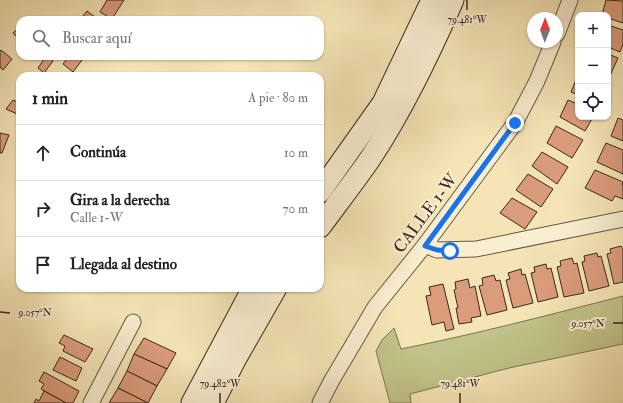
<!DOCTYPE html>
<html lang="es">
<meta charset="utf-8">
<style>
body{margin:0;font-family:"IM FELL Double Pica",serif;background:#f6f6f6;color:#222}
.controls{position:absolute;right:12px;top:12px;display:grid;overflow:hidden;border-radius:8px;box-shadow:0 1px 3px #0004}
.controls button{width:36px;height:36px;display:grid;place-items:center;padding:0;border:0;border-bottom:1px solid #e0e0e0;background:#fff;color:#222;font:20px sans-serif}
.compass{position:absolute;left:527px;top:12px;width:36px;height:36px;border-radius:50%;background:#fff;box-shadow:0 1px 3px #0004;rotate:1deg}
.stop{position:absolute;width:12px;height:12px;margin:-9px;border:3px solid #1a73e8;border-radius:50%;background:#fff}
.stop.end{background:#1a73e8;border-color:#fff;box-shadow:0 1px 4px #0008}
.list{margin:0;padding:0;list-style:none}
h2{display:flex;justify-content:space-between;align-items:center;height:52px;margin:0;padding:0 16px;font-size:17px}
h2 small{font-size:13px;font-weight:400;color:#767676}
.list li{display:grid;grid-template-columns:26px 1fr auto;gap:12px;align-items:center;box-sizing:border-box;height:56px;padding:0 16px;border-top:1px solid #e0e0e0}
.list b{display:block;font-size:15px;white-space:nowrap}
.list p{margin:0;font-size:13px;white-space:nowrap;color:#767676}
.list em{font-size:13px;font-style:normal;color:#767676}
.icon{flex:none;width:22px;height:22px;fill:none;stroke:currentColor;stroke-width:2;stroke-linecap:round;stroke-linejoin:round}
.map{position:relative;flex:none;width:623px;height:403px;overflow:hidden}
.search{position:absolute;background:#fff;box-shadow:0 1px 3px #0004;left:16px;top:16px;width:308px;height:44px;display:flex;align-items:center;gap:10px;box-sizing:border-box;padding:0 14px;border-radius:12px;color:#767676;font-size:15px}
.panel{position:absolute;background:#fff;box-shadow:0 1px 3px #0004;left:16px;top:72px;width:308px;height:220px;border-radius:12px}
.map>svg:first-child{display:block}
.green{fill:#c1c38a;stroke:#7d7654}
.building{fill:#db9c7c;stroke:#39281d}
.lines{fill:none;stroke-linecap:round;stroke-linejoin:round}
.street-casing{stroke:#685743;stroke-width:17}
.secondary-casing{stroke:#39281d;stroke-width:23}
.street{stroke:#f8eed0;stroke-width:15}
.secondary{stroke:#f8eed0;stroke-width:21}
.route{stroke:#1a73e8;stroke-width:5}
.ticks{fill:none;stroke:#39281d;stroke-width:1.5}
.labels{text-anchor:middle;stroke-width:4;stroke-linejoin:round;paint-order:stroke}
.street-label{font-size:17px;fill:#39281d;stroke:#f8eed0}
.ticks-label{font-size:10px;text-anchor:middle;fill:#39281d;stroke:#f8eed0;stroke-width:4;stroke-linejoin:round;paint-order:stroke}
</style>
<div class="map">
<svg width="623" height="403" viewBox="0 0 623 403">
<rect width="100%" height="100%" fill="#f5e5b6"/>
<filter id="stains"><feTurbulence type="fractalNoise" baseFrequency=".005" numOctaves="4"/><feColorMatrix values="0 0 0 0 .2 0 0 0 0 .09 0 0 0 0 .02 0 0 0 .5 -.17"/></filter>
<radialGradient id="worn" r=".72"><stop offset=".6" stop-color="#630" stop-opacity="0"/><stop offset="1" stop-color="#630" stop-opacity=".3"/></radialGradient>
<!-- green -->
<path class="green" d="M623 296V344L509 368 410 394 411 403H390L376 351 382 340 394 328 401 349C476 334 549 315 623 296Z"/>
<!-- building -->
<g class="building">
<polygon points="107,0 124,0 112,19 100,12"/>
<polygon points="606,0 623,1 623,23 608,18 608,15 602,15"/>
<polygon points="87,11 95,17 92,20 86,20 82,17"/>
<polygon points="608,25 623,30 623,44 620,52 608,47"/>
<polygon points="20,27 20,40 13,33"/>
<polygon points="1,50 12,59 3,70 0,67 0,51"/>
<polygon points="608,54 618,58 609,78 608,77"/>
<polygon points="46,56 53,61 44,73 38,68"/>
<polygon points="69,56 74,56 82,60 73,72 63,64"/>
<polygon points="578,75 578,95 571,92"/>
<polygon points="13,100 20,103 17,114 6,109"/>
<polygon points="568,100 578,104 578,117 593,117 585,131 560,117"/>
<polygon points="618,118 623,120 623,141 611,136"/>
<polygon points="556,126 583,140 572,158 547,143"/>
<polygon points="0,133 9,135 2,153 0,153"/>
<polygon points="606,143 623,150 623,174 597,162"/>
<polygon points="542,152 568,167 557,184 532,166"/>
<polygon points="595,170 623,182 622,185 623,186 623,199 615,196 612,201 585,188"/>
<polygon points="528,174 553,189 541,207 516,190"/>
<polygon points="512,198 537,212 525,229 500,213"/>
<polygon points="621,246 623,249 623,282 614,284 607,254 611,253 610,249"/>
<polygon points="597,253 598,257 601,256 609,286 589,291 582,262 585,261 584,256"/>
<polygon points="572,258 574,264 577,263 584,293 564,297 557,267 561,266 560,261"/>
<polygon points="546,264 547,269 551,268 558,297 538,302 531,273 535,272 534,267"/>
<polygon points="521,269 522,275 525,274 533,303 513,308 506,280 510,279 508,273"/>
<polygon points="494,275 496,281 500,280 507,310 487,315 479,286 483,285 482,278"/>
<polygon points="468,279 470,288 475,286 481,316 471,318 472,322 459,324 456,308 458,308 454,290 456,289 455,282"/>
<polygon points="443,284 454,329 446,331 444,322 432,325 426,296 431,295 429,287"/>
<polygon points="64,335 93,349 85,362 63,351 65,346 59,343"/>
<polygon points="144,338 176,353 167,369 134,354"/>
<polygon points="134,354 167,369 157,386 127,371"/>
<polygon points="60,357 82,368 76,381 53,370"/>
<polygon points="127,371 157,386 148,403 118,388"/>
<polygon points="44,372 79,391 73,403 66,403 41,389 44,384 39,381"/>
<polygon points="118,388 148,403 109,403"/>
<polygon points="44,391 66,403 34,403 36,399 39,401"/>
</g>
<g class="lines">
<defs>
<g id="street">
<polyline points="557,34 570,0"/>
<polyline points="425,245 437,250 476,249 623,219"/>
<polyline points="91,403 133,322"/>
<polyline points="320,403 332,380 375,307 425,245 515,123 537,81 553,42"/>
</g>
<g id="secondary">
<polyline points="320,192 383,103 432,0"/>
<path d="M320 227C337 204 354 182 370 159 403 109 429 54 453 0"/>
<polyline points="192,403 253,288"/>
<polyline points="213,403 236,358 276,288"/>
</g>
</defs>
<!-- street casing -->
<use href="#street" class="street-casing"/>
<!-- secondary casing -->
<use href="#secondary" class="secondary-casing"/>
<!-- street -->
<use href="#street" class="street"/>
<!-- secondary -->
<use href="#secondary" class="secondary"/>
</g>
<g class="lines">
<!-- route -->
<polyline class="route" points="450,251 437,250 425,246 515,123"/>
</g>
<!-- ticks -->
<path class="ticks" d="M467 10V0M0 312 10 313M613 323H623M220 403V393M460 403V393"/>
<g class="labels">
<!-- street labels -->
<g class="street-label">
<text transform="translate(425 213) rotate(-53)" y="6">CALLE 1-W</text>
</g>
</g>
<g class="ticks-label">
<text x="467" y="23">79.481°W</text>
<text x="35" y="316">9.057°N</text>
<text x="588" y="327">9.057°N</text>
<text x="220" y="387">79.482°W</text>
<text x="460" y="387">79.481°W</text>
</g>
<rect width="100%" height="100%" filter="url(#stains)"/>
<rect width="100%" height="100%" fill="url(#worn)"/>
</svg>
<div class="controls">
<button>+</button>
<button>−</button>
<button><svg class="icon" aria-label="locate" viewBox="0 0 24 24"><circle cx="12" cy="12" r="6"/><path d="M12 2v4M12 18v4M2 12h4M18 12h4"/></svg></button>
</div>
<svg class="compass" viewBox="-18 -18 36 36"><path d="M0-13l5 13h-10z" fill="#e53935"/><path d="M0 13l5-13h-10z" fill="#767676"/></svg>
<div class="stop" style="left:450px;top:251px"></div>
<div class="stop end" style="left:515px;top:123px"></div>
<div class="search"><svg class="icon" aria-label="search" viewBox="0 0 24 24"><circle cx="10" cy="10" r="6"/><path d="M15 15l6 6"/></svg>Buscar aquí</div>
<section class="panel">
<h2>1 min<small>A pie · 80 m</small></h2>
<ul class="list">
<li><svg class="icon" aria-label="ahead" viewBox="0 0 24 24"><path d="M12 20V5M6 11l6-6 6 6"/></svg><div><b>Continúa</b></div><em>10 m</em></li>
<li><svg class="icon" aria-label="right" viewBox="0 0 24 24"><path d="M7 20v-9h11M14 6l5 5-5 5"/></svg><div><b>Gira a la derecha</b><p>Calle 1-W</p></div><em>70 m</em></li>
<li><svg class="icon" aria-label="arrive" viewBox="0 0 24 24"><path d="M6 21V4h12l-3 4 3 4H6"/></svg><div><b>Llegada al destino</b></div></li>
</ul>
</section>
</div>
